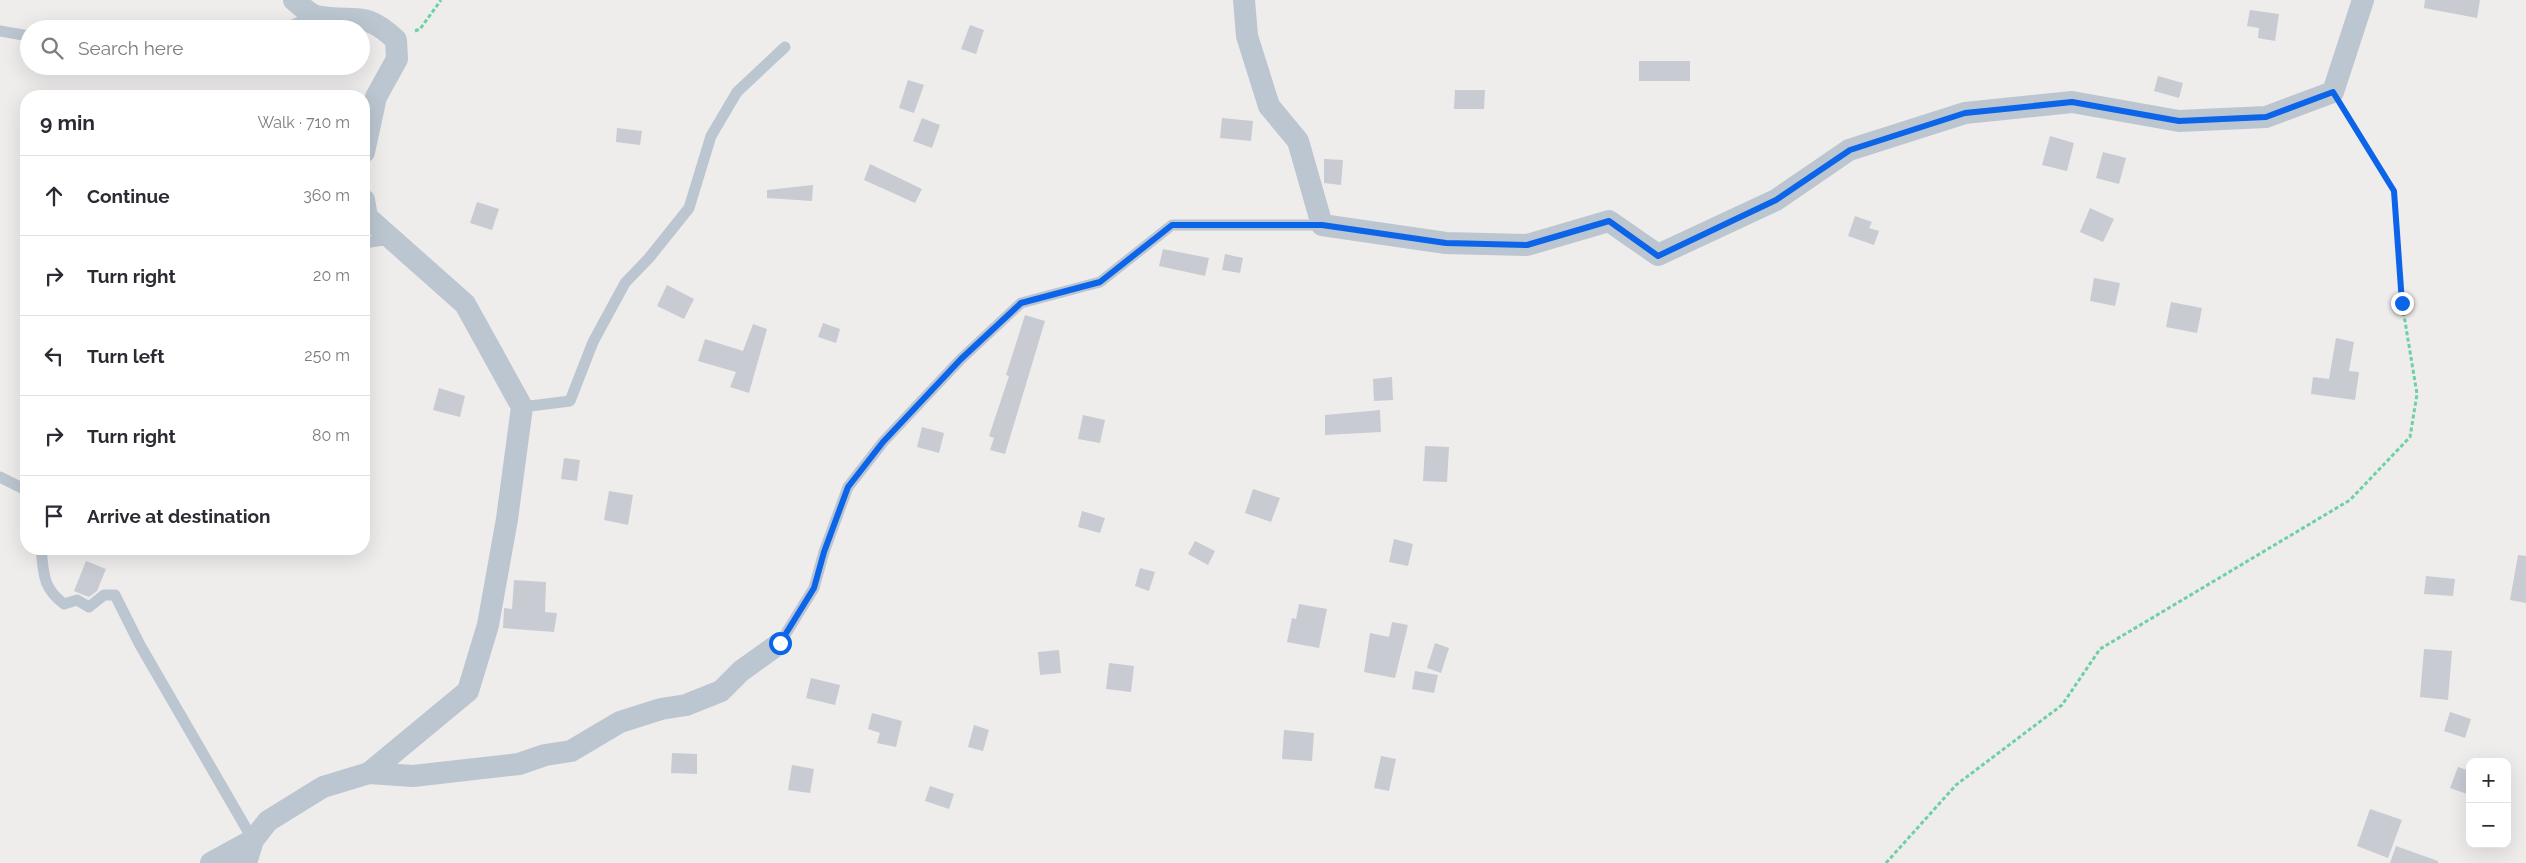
<!DOCTYPE html>
<meta charset="utf-8">
<style>
body{margin:0;font-family:Raleway,sans-serif;background:#f7f7f7;color:#2b2b33}
.controls{position:absolute;right:15px;bottom:15px;display:grid;overflow:hidden;border-radius:10px;box-shadow:0 5px 20px #0002}
.controls button{width:45px;height:45px;display:grid;place-items:center;padding:0;border:0;border-bottom:1px solid #e1e1e2;background:#fff;color:#2b2b33;font:25px sans-serif}
.stop{position:absolute;width:15px;height:15px;margin:-11px;border:4px solid #0c64e9;border-radius:50%;background:#fff}
.stop.end{background:#0c64e9;border-color:#fff;box-shadow:0 1px 5px #0008}
.list{margin:0;padding:0;list-style:none}
h2{display:flex;justify-content:space-between;align-items:center;height:65px;margin:0;padding:0 20px;font-size:21px}
h2 small{font-size:16px;font-weight:400;color:#7c7c81}
.list li{display:grid;grid-template-columns:32px 1fr auto;gap:15px;align-items:center;box-sizing:border-box;height:80px;padding:0 20px;border-top:1px solid #e1e1e2}
.list b{display:block;font-size:19px;white-space:nowrap}
.list em{font-size:16px;font-style:normal;color:#7c7c81}
.icon{flex:none;width:28px;height:28px;fill:none;stroke:currentColor;stroke-width:2;stroke-linecap:round;stroke-linejoin:round}
.map{position:relative;flex:none;width:2526px;height:863px;overflow:hidden}
.search{position:absolute;background:#fff;box-shadow:0 5px 20px #0002;left:20px;top:20px;width:350px;height:55px;display:flex;align-items:center;gap:12px;box-sizing:border-box;padding:0 18px;border-radius:28px;color:#7c7c81;font-size:19px}
.panel{position:absolute;background:#fff;box-shadow:0 5px 20px #0002;left:20px;top:90px;width:350px;height:465px;border-radius:20px}
.map>svg:first-child{display:block}
.building{fill:#c8cbd2}
.lines{fill:none;stroke-linecap:round;stroke-linejoin:round}
.path{stroke:#6cd1a3;stroke-width:3;stroke-dasharray:4 2.5;stroke-linecap:butt}
.lane{stroke:#bbc6d0;stroke-width:11}
.street{stroke:#bbc6d0;stroke-width:22}
.route{stroke:#0c64e9;stroke-width:6}
</style>
<div class="map">
<svg width="2526" height="863" viewBox="0 0 2526 863">
<rect width="100%" height="100%" fill="#efecec"/>
<!-- building -->
<g class="building">
<polygon points="2425,0 2480,0 2477,18 2424,8"/>
<polygon points="2250,10 2279,14 2275,41 2258,38 2259,28 2247,26"/>
<polygon points="970,25 984,30 976,54 961,49"/>
<rect x="1639" y="61" width="51" height="20"/>
<polygon points="2158,76 2183,83 2179,98 2154,91"/>
<polygon points="908,80 924,85 914,113 899,108"/>
<polygon points="1455,90 1485,90 1484,109 1454,109"/>
<polygon points="922,118 940,125 932,148 913,141"/>
<polygon points="1222,118 1253,121 1251,141 1220,138"/>
<polygon points="617,128 642,131 640,145 616,142"/>
<polygon points="2050,136 2074,143 2067,171 2042,165"/>
<polygon points="2103,152 2126,158 2119,184 2096,178"/>
<polygon points="1324,159 1343,160 1341,185 1324,183"/>
<polygon points="870,164 922,189 915,203 864,180"/>
<polygon points="813,185 812,201 767,198 767,190"/>
<polygon points="477,202 499,209 492,230 470,223"/>
<polygon points="2090,208 2114,219 2103,242 2080,232"/>
<polygon points="1855,216 1872,222 1869,228 1879,231 1874,245 1848,236"/>
<polygon points="1163,249 1209,258 1205,276 1159,266"/>
<polygon points="1225,254 1243,258 1240,273 1222,270"/>
<polygon points="2094,278 2120,283 2115,306 2090,301"/>
<polygon points="667,285 694,299 684,319 657,306"/>
<polygon points="2171,302 2202,308 2197,333 2166,327"/>
<polygon points="1025,315 1045,321 1005,454 990,450 994,438 989,436 1009,376 1006,375"/>
<polygon points="823,323 840,329 836,343 818,337"/>
<polygon points="753,324 767,329 749,393 730,387 736,372 698,361 705,339 743,351"/>
<polygon points="2336,338 2354,342 2349,371 2359,372 2355,400 2311,394 2313,377 2329,379"/>
<polygon points="1392,377 1393,400 1374,401 1373,379"/>
<polygon points="439,388 465,396 460,417 433,410"/>
<polygon points="1380,410 1381,432 1325,435 1325,415"/>
<polygon points="1083,415 1105,420 1100,443 1078,439"/>
<polygon points="922,427 944,433 939,453 917,447"/>
<polygon points="1425,446 1449,447 1447,482 1423,481"/>
<polygon points="564,458 580,460 577,481 561,479"/>
<polygon points="1253,489 1280,498 1271,522 1245,513"/>
<polygon points="609,491 633,495 628,525 604,520"/>
<polygon points="1082,511 1105,518 1100,533 1078,527"/>
<polygon points="1394,539 1413,544 1408,566 1389,562"/>
<polygon points="1195,541 1215,551 1208,565 1188,554"/>
<polygon points="2518,555 2526,556 2526,603 2510,600"/>
<polygon points="86,561 106,569 97,591 89,597 74,591"/>
<polygon points="1140,568 1155,572 1149,591 1135,586"/>
<polygon points="2426,576 2455,579 2453,596 2424,594"/>
<polygon points="514,580 546,582 545,612 557,613 554,632 503,628 504,608 512,609"/>
<polygon points="1299,604 1327,609 1319,648 1287,642 1292,618 1296,619"/>
<polygon points="1392,622 1408,625 1395,678 1364,672 1370,633 1389,637"/>
<polygon points="1435,643 1449,648 1441,673 1427,668"/>
<polygon points="2424,649 2452,651 2448,700 2420,697"/>
<polygon points="1059,650 1061,673 1040,675 1038,652"/>
<polygon points="1109,663 1134,666 1131,692 1106,689"/>
<polygon points="1415,671 1438,675 1434,693 1412,689"/>
<polygon points="811,678 840,685 835,705 806,698"/>
<polygon points="2450,712 2471,719 2465,738 2444,731"/>
<polygon points="872,713 902,721 896,747 877,743 880,733 868,729"/>
<polygon points="974,725 989,730 983,751 968,747"/>
<polygon points="1284,730 1314,733 1312,761 1282,759"/>
<polygon points="672,753 697,754 697,774 671,773"/>
<polygon points="1381,756 1396,759 1389,791 1374,788"/>
<polygon points="792,765 814,769 810,793 788,790"/>
<polygon points="2458,767 2470,771 2470,795 2450,788"/>
<polygon points="930,786 954,794 949,809 925,801"/>
<polygon points="2370,809 2402,820 2388,858 2357,846"/>
<polygon points="2396,846 2438,861 2438,863 2390,863"/>
</g>
<g class="lines">
<!-- path -->
<g class="path">
<polyline points="415,31 420,29 441,0"/>
<polyline points="1886,863 1956,785 2062,705 2100,649 2350,500 2410,437 2417,394 2402,303 2394,191 2343,108"/>
</g>
<!-- lane -->
<g class="lane">
<polyline points="283,29 314,16"/>
<polyline points="0,31 29,36"/>
<polyline points="364,243 390,239"/>
<polyline points="522,407 570,401 593,342 625,283 649,258 689,208 711,136 737,92 785,47"/>
<polyline points="0,477 26,490"/>
<path d="M41 549C44 574 42 587 64 604L77 600 89 607 104 595H115L140 645 253 840"/>
<polyline points="780,643 814,588 824,552 848,487 883,442 961,359 1021,303 1100,282 1172,225 1322,225"/>
</g>
<!-- street -->
<g class="street">
<path d="M294 0C300 5 309 14 316 16 353 24 363 8 396 40L397 59 376 97 364 152"/>
<polyline points="1244,0 1247,36 1269,106 1298,141 1322,225 1446,243 1527,245 1609,221 1658,255 1776,200 1849,150 1965,113 2072,102 2179,121 2266,117 2333,92 2363,0"/>
<polyline points="369,773 413,776 519,764 545,755 571,751 620,722 661,709 686,705 721,691 741,671 780,643"/>
<polyline points="211,863 253,840"/>
<polyline points="246,863 253,840 268,821 323,787 369,773 468,691 488,625 507,519 522,407 465,304 367,217 364,200"/>
</g>
</g>
<g class="lines">
<!-- route -->
<polyline class="route" points="780,643 814,588 824,552 848,487 883,442 961,359 1021,303 1100,282 1172,225 1322,225 1446,243 1527,245 1609,221 1658,256 1776,200 1850,150 1965,113 2072,102 2179,121 2266,117 2333,92 2394,191 2402,303"/>
</g>
</svg>
<div class="controls">
<button>+</button>
<button>−</button>
</div>
<div class="stop" style="left:780px;top:643px"></div>
<div class="stop end" style="left:2402px;top:303px"></div>
<div class="search"><svg class="icon" aria-label="search" viewBox="0 0 24 24"><circle cx="10" cy="10" r="6"/><path d="M15 15l6 6"/></svg>Search here</div>
<section class="panel">
<h2>9 min<small>Walk · 710 m</small></h2>
<ul class="list">
<li><svg class="icon" aria-label="ahead" viewBox="0 0 24 24"><path d="M12 20V5M6 11l6-6 6 6"/></svg><div><b>Continue</b></div><em>360 m</em></li>
<li><svg class="icon" aria-label="right" viewBox="0 0 24 24"><path d="M7 20v-9h11M14 6l5 5-5 5"/></svg><div><b>Turn right</b></div><em>20 m</em></li>
<li><svg class="icon" aria-label="left" viewBox="0 0 24 24"><path d="M17 20v-9H6M10 6l-5 5 5 5"/></svg><div><b>Turn left</b></div><em>250 m</em></li>
<li><svg class="icon" aria-label="right" viewBox="0 0 24 24"><path d="M7 20v-9h11M14 6l5 5-5 5"/></svg><div><b>Turn right</b></div><em>80 m</em></li>
<li><svg class="icon" aria-label="arrive" viewBox="0 0 24 24"><path d="M6 21V4h12l-3 4 3 4H6"/></svg><div><b>Arrive at destination</b></div></li>
</ul>
</section>
</div>
